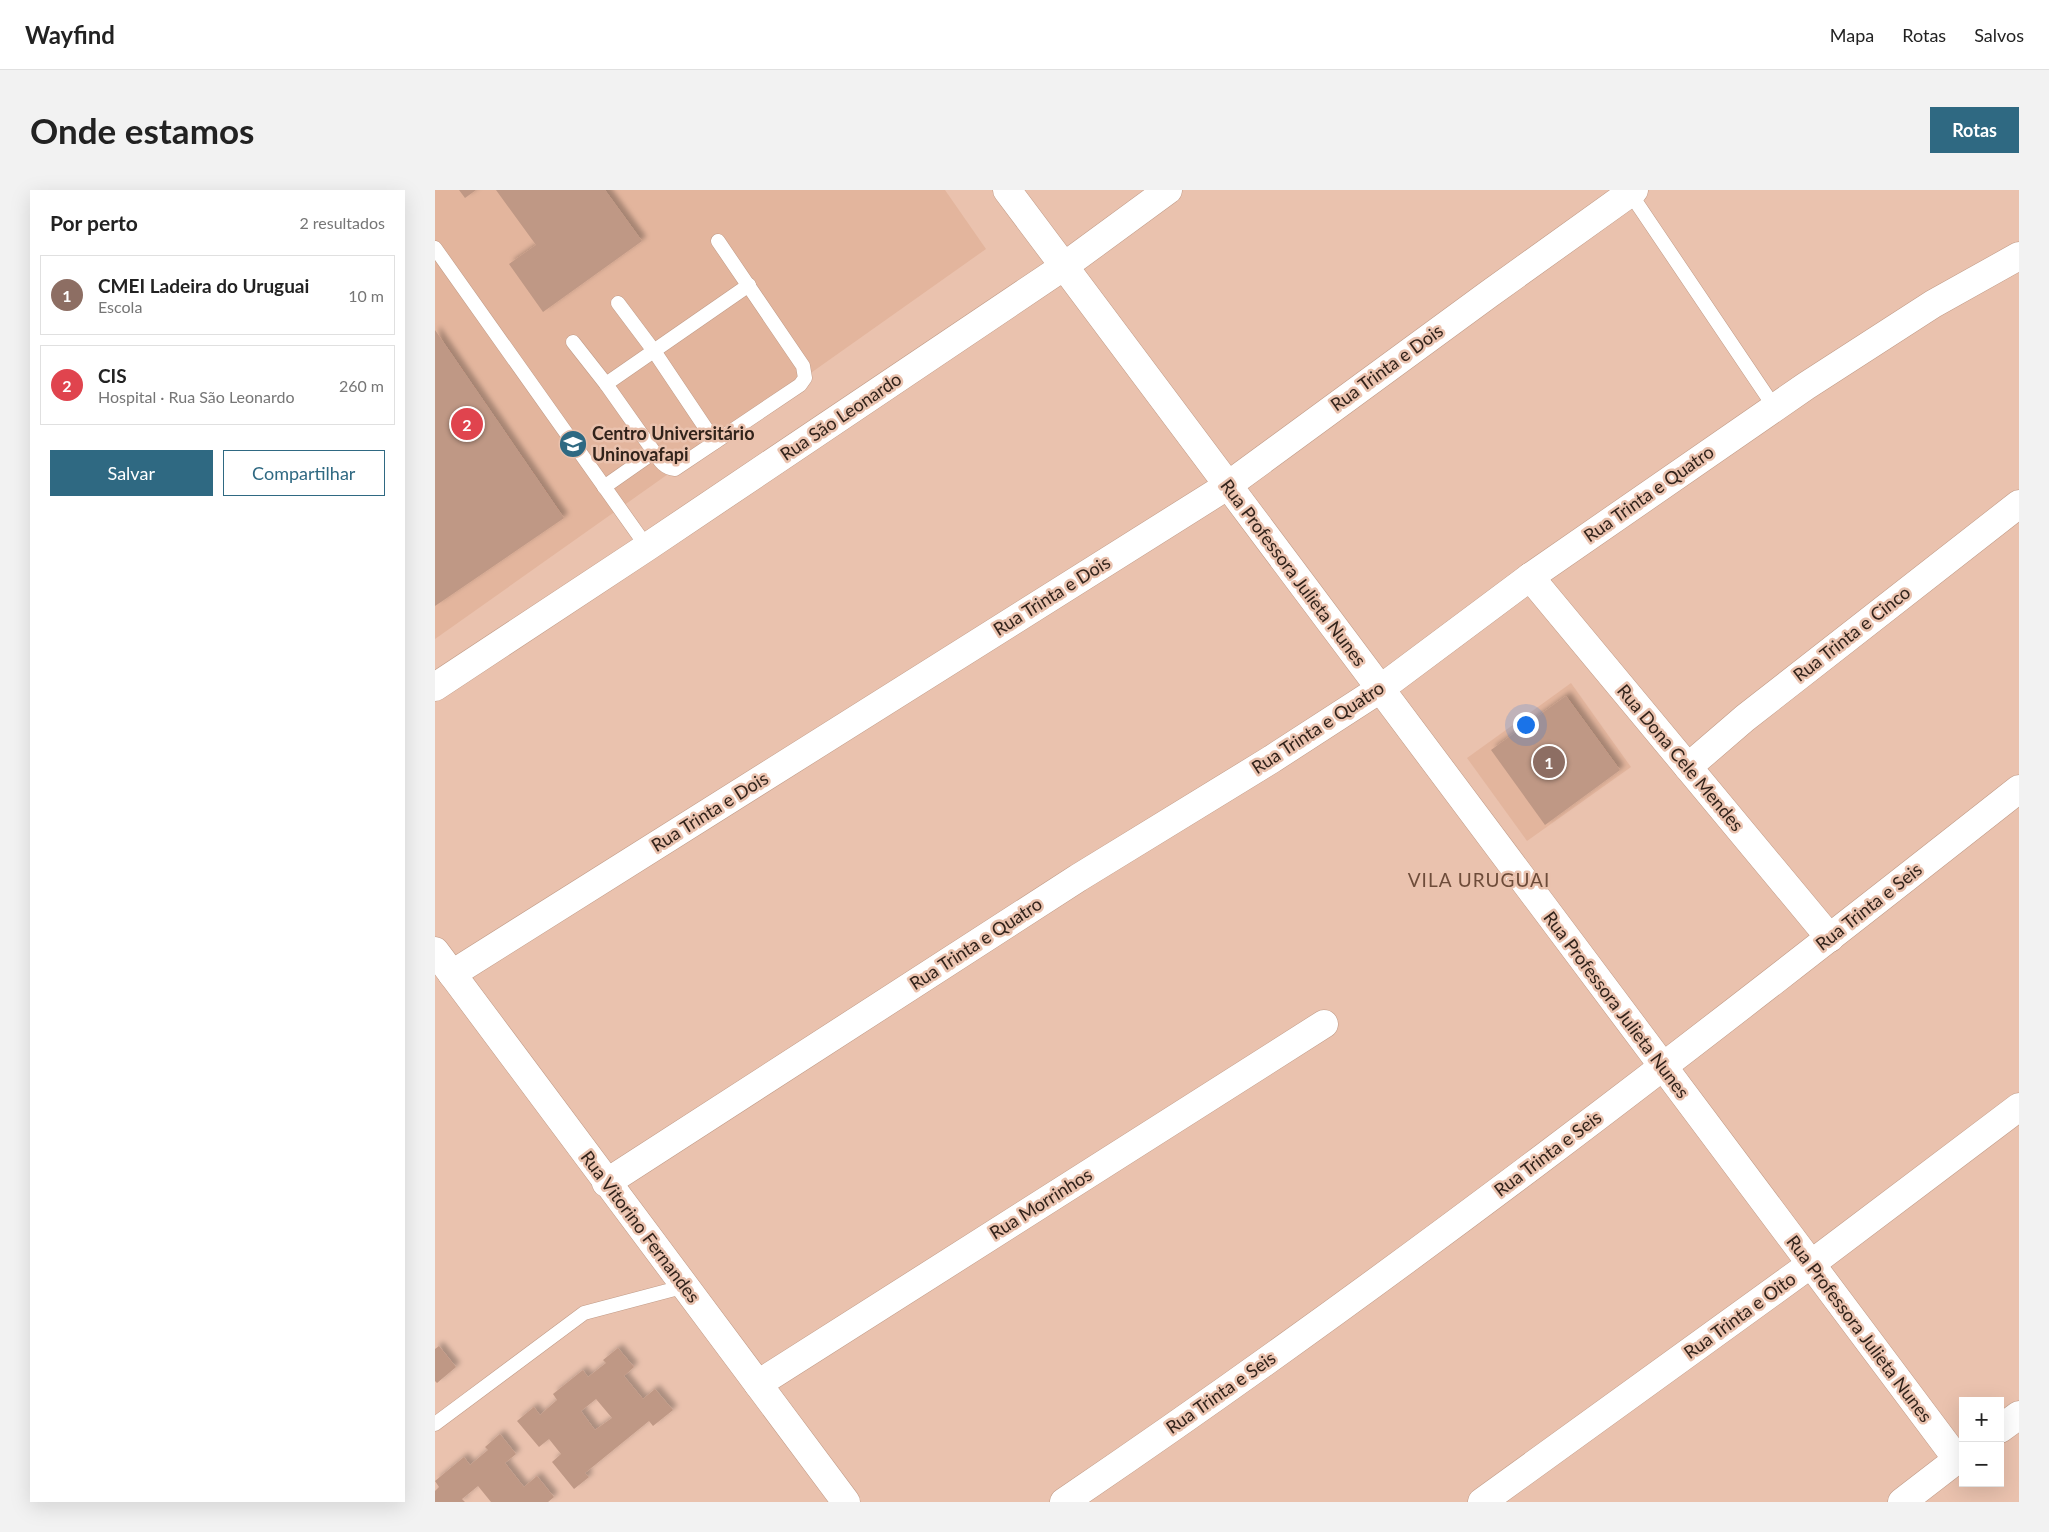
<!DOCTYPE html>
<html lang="pt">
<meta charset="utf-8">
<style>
body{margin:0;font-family:Lato,sans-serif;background:#f2f2f2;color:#222}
.controls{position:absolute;right:15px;bottom:15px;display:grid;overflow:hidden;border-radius:0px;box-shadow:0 5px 20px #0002}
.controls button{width:45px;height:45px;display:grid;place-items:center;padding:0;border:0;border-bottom:1px solid #e0e0e0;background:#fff;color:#222;font:25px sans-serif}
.you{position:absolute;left:1090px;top:534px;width:18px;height:18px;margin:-12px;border:4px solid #fff;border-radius:50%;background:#1a73e8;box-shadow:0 0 0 8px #1a73e833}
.badge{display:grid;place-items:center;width:32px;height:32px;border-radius:50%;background:#2f6982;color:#fff;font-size:16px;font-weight:700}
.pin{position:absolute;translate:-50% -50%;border:2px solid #fff;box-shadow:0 1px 5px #0006}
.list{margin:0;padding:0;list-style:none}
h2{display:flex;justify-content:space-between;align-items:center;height:65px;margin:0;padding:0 20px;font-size:21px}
h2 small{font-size:16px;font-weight:400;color:#767676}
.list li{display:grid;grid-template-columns:32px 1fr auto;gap:15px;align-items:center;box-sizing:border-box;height:80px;margin:0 10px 10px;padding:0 10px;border:1px solid #e0e0e0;border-radius:0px}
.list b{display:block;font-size:19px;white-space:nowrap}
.list p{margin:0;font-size:16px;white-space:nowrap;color:#767676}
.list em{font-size:16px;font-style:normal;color:#767676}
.actions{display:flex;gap:10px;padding:15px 20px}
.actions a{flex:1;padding:11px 0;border:1px solid #2f6982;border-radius:0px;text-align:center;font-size:18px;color:#2f6982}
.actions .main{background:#2f6982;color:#fff}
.map{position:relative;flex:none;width:1584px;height:1312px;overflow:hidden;border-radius:0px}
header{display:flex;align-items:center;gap:30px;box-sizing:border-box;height:70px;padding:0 25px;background:#fff;border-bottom:1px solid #e0e0e0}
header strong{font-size:24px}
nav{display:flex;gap:28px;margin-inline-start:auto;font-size:18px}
.intro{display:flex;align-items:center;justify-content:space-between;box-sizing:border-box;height:120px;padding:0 30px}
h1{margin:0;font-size:35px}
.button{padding:12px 22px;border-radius:0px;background:#2f6982;color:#fff;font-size:18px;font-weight:700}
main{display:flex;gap:30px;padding:0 30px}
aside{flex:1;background:#fff;border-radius:0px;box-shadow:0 5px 20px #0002}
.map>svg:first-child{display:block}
.built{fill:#e3b59d}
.building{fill:#bf9885;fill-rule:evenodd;filter:url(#shadow)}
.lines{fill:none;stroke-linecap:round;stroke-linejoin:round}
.service-casing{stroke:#c19b87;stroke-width:15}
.minor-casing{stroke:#c19b87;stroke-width:29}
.service{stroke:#fff;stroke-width:14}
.minor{stroke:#fff;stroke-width:28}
.labels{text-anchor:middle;stroke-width:5;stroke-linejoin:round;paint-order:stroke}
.street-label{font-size:18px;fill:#32231b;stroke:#eac2ae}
.poi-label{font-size:18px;font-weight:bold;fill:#32231b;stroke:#eac2ae;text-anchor:start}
.neighbourhood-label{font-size:19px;letter-spacing:1px;fill:#6e4c3a;stroke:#eac2ae}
</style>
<header>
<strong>Wayfind</strong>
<nav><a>Mapa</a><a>Rotas</a><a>Salvos</a></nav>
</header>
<div class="intro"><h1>Onde estamos</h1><a class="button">Rotas</a></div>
<main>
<aside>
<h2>Por perto<small>2 resultados</small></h2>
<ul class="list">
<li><span class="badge" style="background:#8d6e63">1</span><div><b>CMEI Ladeira do Uruguai</b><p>Escola</p></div><em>10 m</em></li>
<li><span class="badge" style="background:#e0444e">2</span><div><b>CIS</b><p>Hospital · Rua São Leonardo</p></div><em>260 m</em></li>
</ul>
<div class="actions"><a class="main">Salvar</a><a>Compartilhar</a></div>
</aside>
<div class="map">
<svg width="1584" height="1312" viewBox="0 0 1584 1312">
<defs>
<filter id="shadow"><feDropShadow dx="4.5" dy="-4.5" stdDeviation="2.5" flood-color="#0004"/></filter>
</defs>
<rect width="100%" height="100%" fill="#eac2ae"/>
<!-- built -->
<g class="built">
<polygon points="0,0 510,0 551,59 0,449"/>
<polygon points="1136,493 1196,577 1092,651 1032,568"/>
</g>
<!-- building -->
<g class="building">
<polygon points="24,0 41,0 30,8"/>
<polygon points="61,0 170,0 207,51 108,122 74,74 101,55"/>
<polygon points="0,140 129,328 0,416"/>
<polygon points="1131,506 1185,580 1110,635 1056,560"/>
<polygon points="4,1156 21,1177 2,1193 0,1191 0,1159"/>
<path d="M183 1158 199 1177 189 1186 208 1209 220 1199 238 1220 218 1236 214 1231 150 1283 154 1287 139 1299 117 1272 126 1264 114 1249 104 1257 82 1231 99 1217 105 1225 122 1210 118 1204 148 1180 153 1187 171 1173 168 1170ZM161 1209 177 1228 160 1240 146 1221Z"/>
<polygon points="65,1244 81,1264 70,1273 89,1297 102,1286 119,1307 113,1312 56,1312 43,1296 27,1309 30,1312 0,1312 0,1301 4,1297 0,1291 29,1267 35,1275 53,1260 50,1257"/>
</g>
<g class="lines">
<defs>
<g id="service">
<polyline points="1195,3 1340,218"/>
<polyline points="0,58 212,357"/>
<polyline points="183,113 219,161 280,252"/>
<polyline points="138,152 171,194 219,262 169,297"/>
<polyline points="171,194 314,95"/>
<path d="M219 262C225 271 229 278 240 279L365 195 370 188 368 176 283 51"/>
<polyline points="0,1234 149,1123 251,1096"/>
</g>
<g id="minor">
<polyline points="572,0 1522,1269"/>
<polyline points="1095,387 1395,748"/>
<polyline points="0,497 212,357 628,77 733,0"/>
<polyline points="1253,577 1310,528 1584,314"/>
<path d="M0 761C136 945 274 1128 411 1312"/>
<polyline points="17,784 792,296 1054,104 1199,0"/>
<polyline points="171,993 643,688 837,569 945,499 1095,387 1371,196 1498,114 1584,66"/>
<polyline points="323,1194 889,834"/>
<polyline points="1565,1239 1584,1225"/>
<path d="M629 1312C958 1089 1272 845 1584 599"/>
<polyline points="1047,1312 1376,1074 1584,917"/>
<polyline points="1467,1312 1528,1265"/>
</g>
</defs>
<!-- service casing -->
<use href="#service" class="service-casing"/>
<!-- minor casing -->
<use href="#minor" class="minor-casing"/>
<!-- service -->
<use href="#service" class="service"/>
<!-- minor -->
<use href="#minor" class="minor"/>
</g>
<!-- icons -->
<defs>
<symbol id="university-disc" viewBox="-11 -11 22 22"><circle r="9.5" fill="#2f6982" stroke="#eac2ae"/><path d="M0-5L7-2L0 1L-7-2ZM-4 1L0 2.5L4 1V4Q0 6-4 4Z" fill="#fff"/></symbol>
</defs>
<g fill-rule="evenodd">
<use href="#university-disc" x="122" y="238" width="32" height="32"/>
</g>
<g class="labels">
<!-- street labels -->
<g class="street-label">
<text transform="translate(952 178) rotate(-36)" y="6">Rua Trinta e Dois</text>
<text transform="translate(406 227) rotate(-34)" y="6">Rua São Leonardo</text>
<text transform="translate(1214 304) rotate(-35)" y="6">Rua Trinta e Quatro</text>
<text transform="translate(858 383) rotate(53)" y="6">Rua Professora Julieta Nunes</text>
<text transform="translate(617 406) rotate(-32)" y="6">Rua Trinta e Dois</text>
<text transform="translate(1417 444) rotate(-38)" y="6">Rua Trinta e Cinco</text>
<text transform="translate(883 538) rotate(-33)" y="6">Rua Trinta e Quatro</text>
<text transform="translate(1245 568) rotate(50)" y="6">Rua Dona Cele Mendes</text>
<text transform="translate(275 622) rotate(-32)" y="6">Rua Trinta e Dois</text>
<text transform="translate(1434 717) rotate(-38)" y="6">Rua Trinta e Seis</text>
<text transform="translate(541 754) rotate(-33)" y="6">Rua Trinta e Quatro</text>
<text transform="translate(1181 815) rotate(53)" y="6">Rua Professora Julieta Nunes</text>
<text transform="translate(1113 964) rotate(-37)" y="6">Rua Trinta e Seis</text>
<text transform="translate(606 1014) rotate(-32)" y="6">Rua Morrinhos</text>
<text transform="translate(205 1037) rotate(53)" y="6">Rua Vitorino Fernandes</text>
<text transform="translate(1305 1126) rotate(-36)" y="6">Rua Trinta e Oito</text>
<text transform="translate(1424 1139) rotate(53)" y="6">Rua Professora Julieta Nunes</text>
<text transform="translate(786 1203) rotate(-35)" y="6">Rua Trinta e Seis</text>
</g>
<!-- poi labels -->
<g class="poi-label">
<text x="157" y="250">Centro Universitário<tspan x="157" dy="21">Uninovafapi</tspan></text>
</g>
<!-- neighbourhood labels -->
<g class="neighbourhood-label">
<text x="1044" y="697">VILA URUGUAI</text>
</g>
</g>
</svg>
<div class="controls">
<button>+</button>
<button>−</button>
</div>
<div class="you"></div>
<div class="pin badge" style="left:1114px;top:572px;background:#8d6e63">1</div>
<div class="pin badge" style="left:32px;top:234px;background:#e0444e">2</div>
</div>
</main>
